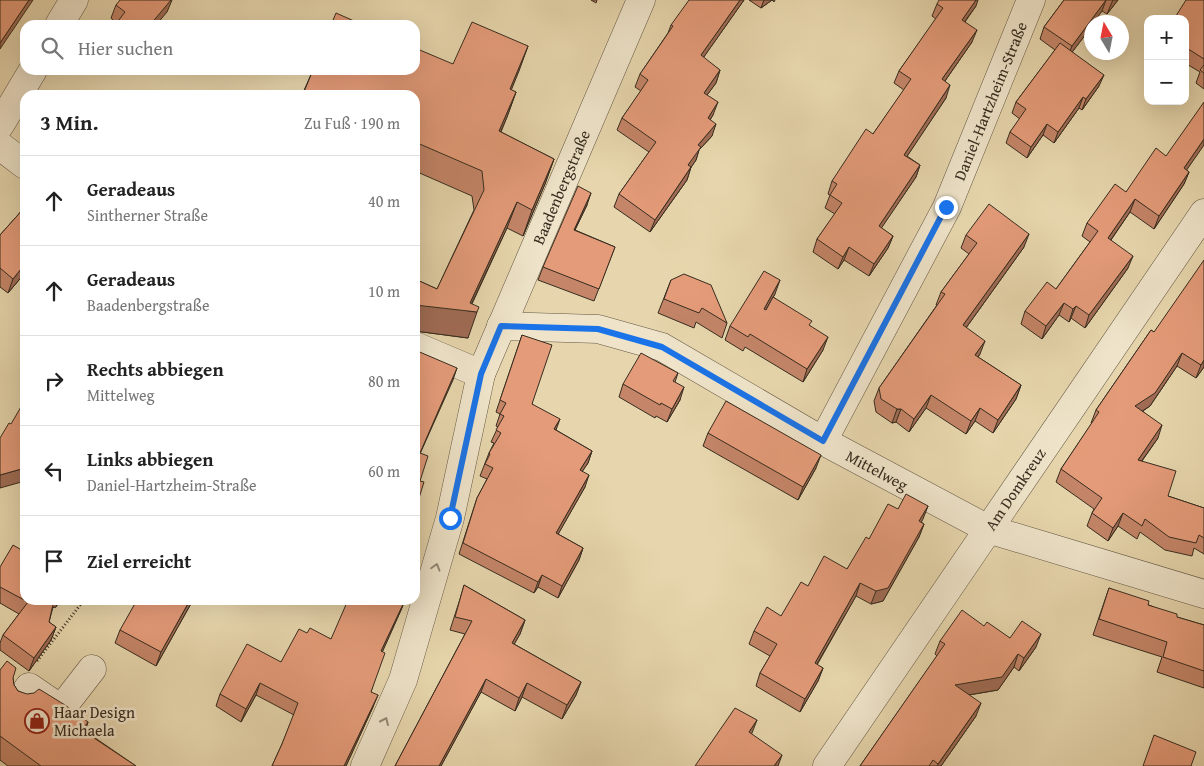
<!DOCTYPE html>
<html lang="de">
<meta charset="utf-8">
<style>
body{margin:0;font-family:"Gentium Book Plus",serif;background:#f2f2f2;color:#222}
.controls{position:absolute;right:15px;top:15px;display:grid;overflow:hidden;border-radius:10px;box-shadow:0 5px 20px #0002}
.controls button{width:45px;height:45px;display:grid;place-items:center;padding:0;border:0;border-bottom:1px solid #e0e0e0;background:#fff;color:#222;font:25px sans-serif}
.compass{position:absolute;left:1084px;top:15px;width:45px;height:45px;border-radius:50%;background:#fff;box-shadow:0 5px 20px #0002;rotate:350deg}
.stop{position:absolute;width:15px;height:15px;margin:-11px;border:4px solid #1a73e8;border-radius:50%;background:#fff}
.stop.end{background:#1a73e8;border-color:#fff;box-shadow:0 1px 5px #0008}
.list{margin:0;padding:0;list-style:none}
h2{display:flex;justify-content:space-between;align-items:center;height:65px;margin:0;padding:0 20px;font-size:21px}
h2 small{font-size:16px;font-weight:400;color:#767676}
.list li{display:grid;grid-template-columns:32px 1fr auto;gap:15px;align-items:center;box-sizing:border-box;height:90px;padding:0 20px;border-top:1px solid #e0e0e0}
.list b{display:block;font-size:19px;white-space:nowrap}
.list p{margin:0;font-size:16px;white-space:nowrap;color:#767676}
.list em{font-size:16px;font-style:normal;color:#767676}
.icon{flex:none;width:28px;height:28px;fill:none;stroke:currentColor;stroke-width:2;stroke-linecap:round;stroke-linejoin:round}
.map{position:relative;flex:none;width:1204px;height:766px;overflow:hidden}
.search{position:absolute;background:#fff;box-shadow:0 5px 20px #0002;left:20px;top:20px;width:400px;height:55px;display:flex;align-items:center;gap:12px;box-sizing:border-box;padding:0 18px;border-radius:15px;color:#767676;font-size:19px}
.panel{position:absolute;background:#fff;box-shadow:0 5px 20px #0002;left:20px;top:90px;width:400px;height:515px;border-radius:15px}
.map>svg:first-child{display:block}
.lines{fill:none;stroke-linecap:round;stroke-linejoin:round}
.minor-casing{stroke:#625642;stroke-width:29}
.path{stroke:#362c1f;stroke-width:3;stroke-dasharray:1 2.5;stroke-linecap:butt}
.minor{stroke:#efe4ca;stroke-width:28}
.wall{fill:#c48568;stroke:#362c1f}
.shaded-wall{fill:#a06c55;stroke:#362c1f}
.building{fill:#e49b79;stroke:#362c1f}
.oneway{stroke:#928874}
.route{stroke:#1a73e8;stroke-width:6}
.labels{text-anchor:middle;stroke-width:5;stroke-linejoin:round;paint-order:stroke}
.street-label{font-size:16px;fill:#362c1f;stroke:#efe4ca}
.poi-label{font-size:16px;fill:#362c1f;stroke:#efe4ca;text-anchor:start}
</style>
<div class="map">
<svg width="1204" height="766" viewBox="0 0 1204 766">
<rect width="100%" height="100%" fill="#e7d6ad"/>
<filter id="stains"><feTurbulence type="fractalNoise" baseFrequency=".004" numOctaves="4"/><feColorMatrix values="0 0 0 0 .2 0 0 0 0 .09 0 0 0 0 .02 0 0 0 .5 -.17"/></filter>
<radialGradient id="worn" r=".72"><stop offset=".6" stop-color="#630" stop-opacity="0"/><stop offset="1" stop-color="#630" stop-opacity=".3"/></radialGradient>
<g class="lines">
<defs>
<g id="minor">
<polyline points="59,25 74,0"/>
<polyline points="0,125 33,70"/>
<polyline points="0,146 25,165"/>
<polyline points="501,326 598,329 662,347 823,441 988,529 1204,594"/>
<polyline points="415,346 481,374"/>
<polyline points="823,441 947,207 1031,0"/>
<polyline points="21,698 29,687 61,709 92,669"/>
<polyline points="365,766 403,680 450,518 481,374 641,0"/>
<polyline points="827,766 1204,213"/>
</g>
</defs>
<!-- minor casing -->
<use href="#minor" class="minor-casing"/>
<!-- path -->
<polyline class="path" points="37,661 84,600"/>
<!-- minor -->
<use href="#minor" class="minor"/>
</g>
<!-- wall -->
<g class="wall">
<polygon points="591,0 597,0 596,3"/>
<polygon points="744,0 703,58 720,70 716,83 707,95 713,115 710,120 712,136 699,150 696,160 691,167 687,180 650,232 614,207 619,194 649,152 617,130 622,118 641,91 635,87 640,74 668,33 671,25"/>
<polygon points="749,0 775,0 774,2 772,0 761,8"/>
<polygon points="1064,0 1118,0 1107,14 1102,11 1092,22 1092,26 1072,52 1099,86 1082,110 1079,108 1054,143 1043,135 1027,158 1006,143 1010,132 1020,119 1012,113 1016,102 1055,50 1040,39 1044,27"/>
<polygon points="1204,0 1204,89 1196,83 1200,72 1185,63 1185,19"/>
<polygon points="937,4 976,6 965,22 972,42 945,81 946,98 907,156 920,165 916,177 881,228 893,236 888,248 869,276 844,260 838,269 813,252 817,239 835,214 825,208 830,195 828,194 832,181 873,134 904,90 894,83 899,71 936,19 932,16"/>
<polygon points="116,5 167,12 116,23 111,18"/>
<polygon points="528,46 511,90 516,92 507,117 501,132 554,159 545,184 523,236 507,228 472,304 468,338 415,331 415,279 437,289 474,210 472,196 415,171 415,95 302,95 313,70 453,64"/>
<polygon points="1187,170 1189,172 1184,184 1154,229 1130,212 1111,240 1128,268 1085,328 1071,318 1069,322 1059,315 1042,339 1021,324 1025,311 1056,289 1090,242 1082,236 1087,223 1126,192"/>
<polygon points="587,205 575,230 615,247 594,301 538,280 543,267"/>
<polygon points="25,207 25,275 24,274 8,293 0,287 0,235"/>
<polygon points="966,235 1024,247 966,328 980,354 978,357 1021,385 1016,399 993,433 975,421 966,434 926,408 909,432 896,422 892,423 876,412 874,401 879,388 937,305 936,305 941,292 969,254 961,248"/>
<polygon points="671,280 727,323 722,338 696,322 694,328 658,313"/>
<polygon points="775,294 773,297 810,326 823,350 803,382 745,347 743,351 725,340 730,326"/>
<polygon points="1151,330 1204,367 1196,378 1177,366 1150,406 1143,411 1158,438 1142,461 1168,496 1204,508 1204,554 1194,548 1192,556 1165,550 1140,532 1137,539 1118,526 1108,541 1087,526 1092,513 1094,509 1056,482 1061,469 1092,423 1091,423 1096,410"/>
<polygon points="522,335 532,404 556,430 592,451 588,463 582,471 585,487 558,534 583,548 579,560 558,598 538,587 534,593 459,554 477,498 487,479 480,476 489,453 494,443 491,442 498,427 496,426 500,414 496,412"/>
<polygon points="678,373 675,382 680,400 667,422 656,416 655,418 619,397 623,384"/>
<polygon points="708,433 816,468 798,500 703,446"/>
<polygon points="928,506 921,522 924,524 919,537 883,601 871,604 856,596 817,665 823,668 818,681 800,712 756,686 760,673 770,656 749,644 754,631 781,616 808,586 847,569 869,539 898,509"/>
<polygon points="0,567 25,600 60,600 56,607 53,607 49,622 56,627 51,640 29,671 0,650 0,643 3,635 19,614 0,603"/>
<polygon points="464,585 525,620 520,634 514,644 581,682 576,695 562,719 522,697 515,711 481,692 441,766 395,766 465,634 450,630 460,599"/>
<polygon points="1109,588 1177,617 1204,625 1204,688 1157,672 1162,657 1093,635"/>
<polygon points="193,600 156,666 115,643 120,630"/>
<polygon points="405,600 401,610 382,652 371,692 373,707 346,766 272,766 282,744 294,715 256,695 241,722 216,706 220,694 281,662 307,633 331,639"/>
<polygon points="984,626 1010,638 1036,647 1019,671 1014,667 998,690 969,695 976,716 941,766 860,766 937,656 935,654 940,641"/>
<polygon points="0,670 13,678 14,685 18,691 88,722 85,731 136,766 8,766 0,760"/>
</g>
<!-- shaded-wall -->
<g class="shaded-wall">
<polygon points="29,0 33,0 0,49 0,43"/>
<polygon points="167,0 172,0 167,12 156,25 150,25"/>
<polygon points="740,0 744,0 696,68 701,55"/>
<polygon points="764,0 772,0 761,8"/>
<polygon points="976,0 978,0 976,6 957,32 962,20"/>
<polygon points="1106,0 1102,11 1094,22 1092,22 1092,26 1067,59 1072,46"/>
<polygon points="1113,0 1118,0 1107,14 1112,2"/>
<polygon points="977,30 972,42 938,91 942,79"/>
<polygon points="528,46 519,71 501,115 510,89"/>
<polygon points="720,70 716,83 699,106 704,93"/>
<polygon points="1104,75 1099,86 1082,110 1086,99"/>
<polygon points="950,85 946,98 900,167 904,155"/>
<polygon points="516,92 507,117 490,156 499,131"/>
<polygon points="1083,97 1079,108 1054,143 1058,132"/>
<polygon points="718,102 713,115 703,131 708,118"/>
<polygon points="716,124 712,136 699,150 696,160 684,178 688,165 698,145"/>
<polygon points="1047,124 1043,135 1027,158 1031,147"/>
<polygon points="1204,139 1204,145 1179,181 1184,168"/>
<polygon points="554,159 545,184 523,236 532,210"/>
<polygon points="920,165 916,177 874,239 879,226"/>
<polygon points="691,167 687,180 650,232 655,220"/>
<polygon points="1189,172 1184,184 1154,229 1159,216"/>
<polygon points="591,193 587,205 569,242 574,230"/>
<polygon points="1135,199 1130,212 1103,251 1108,238"/>
<polygon points="517,202 507,228 468,311 477,312 468,338 415,331 415,305 470,303"/>
<polygon points="1029,234 1024,247 958,339 963,325"/>
<polygon points="893,236 888,248 869,276 874,264"/>
<polygon points="849,247 844,260 838,269 843,257"/>
<polygon points="1133,256 1128,268 1085,328 1089,315"/>
<polygon points="25,264 25,271 24,274 8,293 13,279"/>
<polygon points="780,280 775,294 759,322 764,309"/>
<polygon points="1064,303 1059,315 1042,339 1046,326"/>
<polygon points="1076,306 1071,318 1069,322 1073,309"/>
<polygon points="828,337 823,350 803,382 807,369"/>
<polygon points="985,341 980,354 970,368 975,355"/>
<polygon points="1182,353 1177,366 1150,406 1130,419 1135,406"/>
<polygon points="1204,360 1204,367 1196,378 1201,365"/>
<polygon points="457,368 453,380 415,465 420,453"/>
<polygon points="1021,385 1016,399 993,433 998,420"/>
<polygon points="684,387 680,400 667,422 672,409"/>
<polygon points="931,395 926,408 909,432 914,419"/>
<polygon points="980,408 975,421 966,434 971,421"/>
<polygon points="897,409 901,409 896,422 892,423"/>
<polygon points="560,419 556,430 554,429"/>
<polygon points="1162,425 1158,438 1133,473 1138,460"/>
<polygon points="592,451 588,463 576,481 580,470"/>
<polygon points="821,455 816,468 798,500 803,487"/>
<polygon points="25,468 25,481 0,488 0,475"/>
<polygon points="589,475 585,487 552,545 556,533"/>
<polygon points="928,506 923,519 915,534 919,521"/>
<polygon points="1123,513 1118,526 1108,541 1113,528"/>
<polygon points="924,524 919,537 883,601 871,604 876,591"/>
<polygon points="583,548 579,560 558,598 562,586"/>
<polygon points="542,575 538,587 534,593 538,582"/>
<polygon points="860,583 856,596 810,676 815,663"/>
<polygon points="53,600 60,600 56,607 51,608"/>
<polygon points="190,600 193,600 156,666 161,652"/>
<polygon points="405,600 401,610 377,664 381,651"/>
<polygon points="525,620 520,634 507,657 512,643"/>
<polygon points="56,627 51,640 29,671 34,658"/>
<polygon points="1041,634 1036,647 1019,671 1024,658"/>
<polygon points="1018,654 1014,667 998,690 950,698 955,685"/>
<polygon points="823,668 818,681 800,712 805,699"/>
<polygon points="486,679 481,692 441,766 439,766"/>
<polygon points="581,682 576,695 562,719 567,705"/>
<polygon points="260,683 256,695 241,722 246,709"/>
<polygon points="527,683 522,697 515,711 519,698"/>
<polygon points="378,695 373,707 346,766 344,766"/>
<polygon points="981,703 976,716 941,766 937,766"/>
<polygon points="757,720 752,733 745,744 749,732"/>
<polygon points="88,722 81,741 82,730"/>
<polygon points="782,755 778,766 774,766"/>
</g>
<!-- building -->
<g class="building">
<polygon points="0,0 29,0 0,43"/>
<polygon points="120,0 171,0 150,25 115,25 125,12 116,5"/>
<polygon points="689,0 740,0 701,55 720,70 704,93 718,102 708,118 716,124 698,145 701,147 688,165 691,167 655,220 619,194 656,142 622,118 648,80 640,74 673,26 671,25"/>
<polygon points="939,0 976,0 962,20 977,30 942,79 950,85 904,155 920,165 879,226 893,236 874,264 849,247 843,257 817,239 842,203 830,195 837,184 832,181 866,129 873,134 911,79 899,71 943,8 937,4"/>
<polygon points="1064,0 1106,0 1072,46 1044,27"/>
<polygon points="1186,0 1204,0 1204,59 1185,47 1185,19 1174,19"/>
<polygon points="336,13 363,25 331,25"/>
<polygon points="472,22 528,46 510,89 516,92 499,131 554,159 532,210 517,202 470,303 479,307 477,312 415,305 415,279 437,289 484,190 482,171 415,142 415,95 305,95 305,94 303,94 313,70 415,70 415,48 453,64"/>
<polygon points="1060,43 1104,75 1086,99 1083,97 1058,132 1047,124 1031,147 1010,132 1026,109 1016,102"/>
<polygon points="1204,65 1204,73 1200,70"/>
<polygon points="1204,102 1204,139 1184,168 1189,172 1159,216 1135,199 1108,238 1133,256 1089,315 1076,306 1073,309 1064,303 1046,326 1025,311 1047,282 1056,289 1098,231 1087,223 1115,184 1126,192 1156,148 1166,156"/>
<polygon points="578,186 591,193 574,230 615,247 599,289 543,267"/>
<polygon points="989,204 1029,234 963,325 985,341 975,355 1021,385 998,420 980,408 971,421 931,395 914,419 901,409 897,409 881,399 879,388 945,294 941,292 977,243 966,235"/>
<polygon points="25,207 25,264 13,279 0,268 0,235"/>
<polygon points="1204,260 1204,360 1201,365 1182,353 1155,393 1135,406 1162,425 1138,460 1176,471 1168,496 1204,508 1204,538 1199,535 1196,543 1169,537 1145,519 1142,526 1123,513 1113,528 1092,513 1102,498 1061,469 1099,412 1096,410 1151,330 1154,332"/>
<polygon points="764,271 780,280 764,309 766,310 773,297 812,321 809,325 828,337 807,369 750,334 748,337 730,326"/>
<polygon points="684,274 711,285 727,323 702,308 699,313 664,299 671,280"/>
<polygon points="522,335 552,345 532,404 560,419 554,429 592,451 580,470 589,475 556,533 583,548 562,586 542,575 538,582 463,543 477,498 493,468 485,464 490,454 489,453 501,433 496,430 504,416 500,414 506,403 500,400"/>
<polygon points="415,350 457,368 420,453 428,456 420,481 424,482 415,511"/>
<polygon points="641,353 678,373 673,381 684,387 672,409 661,403 660,405 623,384"/>
<polygon points="25,400 25,468 0,475 0,438 9,423 11,424"/>
<polygon points="726,401 821,455 803,487 708,433"/>
<polygon points="906,494 928,506 919,521 924,524 888,588 876,591 860,583 815,663 823,668 805,699 760,673 777,644 754,631 767,607 781,616 801,582 808,586 824,556 847,569 866,537 869,539 888,504 898,509"/>
<polygon points="13,545 25,552 25,600 54,600 49,622 56,627 34,658 3,635 28,602 0,587 0,567"/>
<polygon points="464,585 525,620 512,643 581,682 567,705 527,683 519,698 486,679 439,766 395,766 472,621 455,617"/>
<polygon points="1109,588 1149,601 1148,605 1177,614 1177,617 1204,625 1204,671 1163,657 1167,642 1099,619"/>
<polygon points="137,600 190,600 161,652 120,630"/>
<polygon points="348,600 405,600 381,651 385,653 371,692 378,695 344,766 272,766 282,744 298,703 260,683 246,709 220,694 247,644 281,662 299,629 307,633 310,628 331,639"/>
<polygon points="962,610 984,626 987,622 1010,638 1022,621 1041,634 1024,658 1018,654 1002,677 955,685 981,703 938,764 933,760 929,766 860,766 945,644 940,641"/>
<polygon points="7,661 16,668 13,678 14,685 18,691 27,694 34,693 39,689 65,705 88,722 82,730 136,766 41,766 0,736 0,670"/>
<polygon points="735,708 757,720 749,732 782,755 774,766 695,766"/>
<polygon points="1154,735 1196,752 1191,766 1143,766"/>
</g>
<!-- one-way arrows -->
<defs><path id="oneway-chevron" d="M-2-3.5L2.5 0L-2 3.5" fill="none" stroke-width="1.6" stroke-linecap="round" stroke-linejoin="round" transform="scale(1.25)"/></defs>
<g class="oneway">
<use href="#oneway-chevron" transform="translate(436 567) rotate(-74)"/>
<use href="#oneway-chevron" transform="translate(385 721) rotate(-66)"/>
</g>
<g class="lines">
<!-- route -->
<polyline class="route" points="450,518 481,374 501,326 598,329 662,347 823,441 946,207"/>
</g>
<!-- icons -->
<defs>
<symbol id="shop-ring" viewBox="-11 -11 22 22"><circle r="9.5" fill="#efe4ca" stroke="#8f2418" stroke-width="1.5"/><path d="M-5-2.5h2.3a2.7 3.5 0 0 1 5.4 0H5L5.5 6h-11ZM-1.5-2.5h3a1.5 2.3 0 0 0-3 0Z" fill="#8f2418"/></symbol>
</defs>
<g fill-rule="evenodd">
<use href="#shop-ring" x="23" y="707" width="28" height="28"/>
</g>
<g class="labels">
<!-- street labels -->
<g class="street-label">
<text transform="translate(990 101) rotate(-68)" y="6">Daniel-Hartzheim-Straße</text>
<text transform="translate(561 187) rotate(-67)" y="6">Baadenbergstraße</text>
<text transform="translate(877 470) rotate(28)" y="6">Mittelweg</text>
<text transform="translate(1015 489) rotate(-56)" y="6">Am Domkreuz</text>
</g>
<!-- poi labels -->
<g class="poi-label">
<text x="54" y="718">Haar Design<tspan x="54" dy="18">Michaela</tspan></text>
</g>
</g>
<rect width="100%" height="100%" filter="url(#stains)"/>
<rect width="100%" height="100%" fill="url(#worn)"/>
</svg>
<div class="controls">
<button>+</button>
<button>−</button>
</div>
<svg class="compass" viewBox="-18 -18 36 36"><path d="M0-13l5 13h-10z" fill="#e53935"/><path d="M0 13l5-13h-10z" fill="#767676"/></svg>
<div class="stop" style="left:450px;top:518px"></div>
<div class="stop end" style="left:946px;top:207px"></div>
<div class="search"><svg class="icon" aria-label="search" viewBox="0 0 24 24"><circle cx="10" cy="10" r="6"/><path d="M15 15l6 6"/></svg>Hier suchen</div>
<section class="panel">
<h2>3 Min.<small>Zu Fuß · 190 m</small></h2>
<ul class="list">
<li><svg class="icon" aria-label="ahead" viewBox="0 0 24 24"><path d="M12 20V5M6 11l6-6 6 6"/></svg><div><b>Geradeaus</b><p>Sintherner Straße</p></div><em>40 m</em></li>
<li><svg class="icon" aria-label="ahead" viewBox="0 0 24 24"><path d="M12 20V5M6 11l6-6 6 6"/></svg><div><b>Geradeaus</b><p>Baadenbergstraße</p></div><em>10 m</em></li>
<li><svg class="icon" aria-label="right" viewBox="0 0 24 24"><path d="M7 20v-9h11M14 6l5 5-5 5"/></svg><div><b>Rechts abbiegen</b><p>Mittelweg</p></div><em>80 m</em></li>
<li><svg class="icon" aria-label="left" viewBox="0 0 24 24"><path d="M17 20v-9H6M10 6l-5 5 5 5"/></svg><div><b>Links abbiegen</b><p>Daniel-Hartzheim-Straße</p></div><em>60 m</em></li>
<li><svg class="icon" aria-label="arrive" viewBox="0 0 24 24"><path d="M6 21V4h12l-3 4 3 4H6"/></svg><div><b>Ziel erreicht</b></div></li>
</ul>
</section>
</div>
